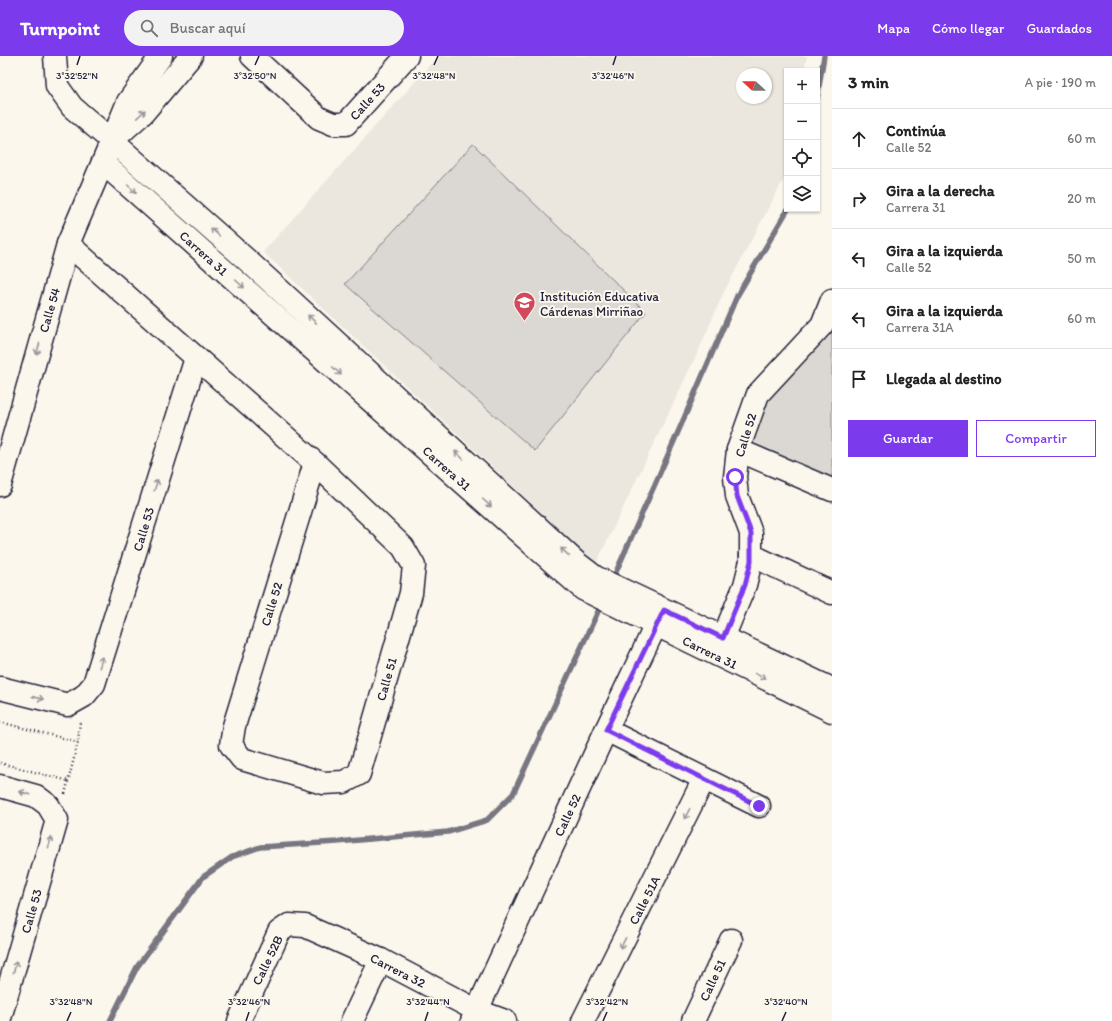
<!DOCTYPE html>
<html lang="es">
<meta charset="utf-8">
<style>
body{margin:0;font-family:Itim,sans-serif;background:#f2f2f2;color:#222}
.controls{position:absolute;right:12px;top:12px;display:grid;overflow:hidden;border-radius:0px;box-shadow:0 1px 3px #0004}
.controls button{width:36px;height:36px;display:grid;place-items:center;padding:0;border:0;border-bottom:1px solid #e0e0e0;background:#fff;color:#222;font:20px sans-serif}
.compass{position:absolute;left:736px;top:12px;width:36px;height:36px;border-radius:50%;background:#fff;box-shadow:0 1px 3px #0004;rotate:291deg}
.stop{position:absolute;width:12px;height:12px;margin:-9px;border:3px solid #7c3aed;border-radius:50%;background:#fff}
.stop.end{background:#7c3aed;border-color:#fff;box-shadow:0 1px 4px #0008}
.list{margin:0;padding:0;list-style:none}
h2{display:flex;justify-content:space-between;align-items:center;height:52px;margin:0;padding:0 16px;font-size:17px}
h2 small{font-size:13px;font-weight:400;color:#767676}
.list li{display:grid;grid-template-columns:26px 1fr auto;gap:12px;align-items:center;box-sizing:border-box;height:60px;padding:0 16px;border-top:1px solid #e0e0e0}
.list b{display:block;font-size:15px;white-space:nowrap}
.list p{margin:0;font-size:13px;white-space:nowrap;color:#767676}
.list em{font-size:13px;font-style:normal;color:#767676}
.actions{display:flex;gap:8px;padding:12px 16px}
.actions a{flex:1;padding:9px 0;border:1px solid #7c3aed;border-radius:0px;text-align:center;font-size:14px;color:#7c3aed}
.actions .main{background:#7c3aed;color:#fff}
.icon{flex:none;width:22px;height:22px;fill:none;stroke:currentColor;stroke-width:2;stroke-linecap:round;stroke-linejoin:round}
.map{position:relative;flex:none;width:832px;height:965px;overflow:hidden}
header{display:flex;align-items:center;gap:24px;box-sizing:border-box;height:56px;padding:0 20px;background:#7c3aed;color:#fff}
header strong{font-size:19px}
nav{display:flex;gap:22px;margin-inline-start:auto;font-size:14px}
.search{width:280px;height:36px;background:#f2f2f2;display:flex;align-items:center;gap:10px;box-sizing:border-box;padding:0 14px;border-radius:22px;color:#767676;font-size:15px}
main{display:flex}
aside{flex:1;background:#fff}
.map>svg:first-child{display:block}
.built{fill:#ebe7df;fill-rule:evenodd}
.green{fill:#dbd8d3;stroke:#7e7d87}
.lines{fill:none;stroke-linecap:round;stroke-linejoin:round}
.stream{stroke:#787681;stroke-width:5.5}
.minor-casing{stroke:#22223b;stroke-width:25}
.path{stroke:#22223b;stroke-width:2.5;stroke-dasharray:1 3;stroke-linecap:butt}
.minor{stroke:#fbf7ec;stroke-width:22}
.oneway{stroke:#99979c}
.route{stroke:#7c3aed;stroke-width:5}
.ticks{fill:none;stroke:#22223b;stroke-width:1.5}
.labels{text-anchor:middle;stroke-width:4;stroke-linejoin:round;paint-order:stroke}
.street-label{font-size:13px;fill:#22223b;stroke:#fbf7ec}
.poi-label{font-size:13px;fill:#22223b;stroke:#fbf7ec;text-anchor:start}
.ticks-label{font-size:10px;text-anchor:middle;fill:#22223b;stroke:#fbf7ec;stroke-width:4;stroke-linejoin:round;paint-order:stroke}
</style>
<header>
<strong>Turnpoint</strong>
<div class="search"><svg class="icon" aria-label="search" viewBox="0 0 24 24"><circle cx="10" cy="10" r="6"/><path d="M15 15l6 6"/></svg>Buscar aquí</div>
<nav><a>Mapa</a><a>Cómo llegar</a><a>Guardados</a></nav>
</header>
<main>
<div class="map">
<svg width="832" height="965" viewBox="0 0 832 965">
<rect width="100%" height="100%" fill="#fbf7ec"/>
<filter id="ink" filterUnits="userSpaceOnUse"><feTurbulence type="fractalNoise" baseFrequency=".025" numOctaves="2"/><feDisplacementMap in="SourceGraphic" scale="8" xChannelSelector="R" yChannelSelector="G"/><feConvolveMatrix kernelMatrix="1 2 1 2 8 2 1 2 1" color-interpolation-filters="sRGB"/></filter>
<g filter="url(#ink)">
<!-- built -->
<path class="built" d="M438 0H807L804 15H787V117L724 236 697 298 596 508 263 196ZM742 18H766V42H742Z"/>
<!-- green -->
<g class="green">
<polygon points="473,88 646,256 535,395 345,228"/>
<polygon points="822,269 832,274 832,434 738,394 758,338"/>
</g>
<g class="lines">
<!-- stream -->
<g class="stream">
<polyline points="817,42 824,0"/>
<polyline points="612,525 675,383 737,240 788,153"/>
<polyline points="110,965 137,911 203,821 232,801 260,791 337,786 448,776 487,764 513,738 602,547"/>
</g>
<defs>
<g id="minor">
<polyline points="55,0 57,30 72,51 112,85 248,205 578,508 595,521 832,633"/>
<polyline points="252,0 319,62 333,68 346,68 407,0"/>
<polyline points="116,81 143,57 191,0"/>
<polyline points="103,107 583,533 832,655"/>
<polyline points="68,188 315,407 403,491 414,510 411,537 359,718 344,726 323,727 242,703 231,689 234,670 315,407"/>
<polyline points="738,394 832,434"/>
<polyline points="0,429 68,188 112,85 128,46 161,0"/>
<polyline points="751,499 832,537"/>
<polyline points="723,582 745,529 751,505 751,477 737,440 735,421 738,394 758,338 822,269 832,244"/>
<polyline points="0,632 68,649 84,640 94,628 196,302"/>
<polyline points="606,674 759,750"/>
<polyline points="0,730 36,740 48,749 57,764 0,962"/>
<polyline points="239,965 279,876 289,869 305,870 381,904 478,955 505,965"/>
<polyline points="352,965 381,904"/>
<polyline points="472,965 606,674 662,556"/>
<polyline points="583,965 704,723"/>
<polyline points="693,965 731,884"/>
</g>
</defs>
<!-- minor casing -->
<use href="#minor" class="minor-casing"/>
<!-- path -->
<g class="path">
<polyline points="0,666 78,686"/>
<polyline points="0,707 69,725"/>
<polyline points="65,738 78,686 80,665"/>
</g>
<!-- minor -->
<use href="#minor" class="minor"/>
</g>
<!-- one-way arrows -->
<defs><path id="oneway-shaft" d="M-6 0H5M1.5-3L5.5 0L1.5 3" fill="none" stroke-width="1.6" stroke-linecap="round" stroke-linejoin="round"/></defs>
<g class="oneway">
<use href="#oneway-shaft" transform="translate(141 58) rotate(-44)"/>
<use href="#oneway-shaft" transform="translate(132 133) rotate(42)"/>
<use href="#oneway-shaft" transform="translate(215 176) rotate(-138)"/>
<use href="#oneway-shaft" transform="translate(240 228) rotate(42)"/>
<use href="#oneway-shaft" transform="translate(312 263) rotate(-137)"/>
<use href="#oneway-shaft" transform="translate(38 293) rotate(106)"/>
<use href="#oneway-shaft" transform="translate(337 315) rotate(42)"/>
<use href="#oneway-shaft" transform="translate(459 399) rotate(-137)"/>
<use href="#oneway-shaft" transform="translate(156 429) rotate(-73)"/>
<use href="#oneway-shaft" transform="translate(487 447) rotate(42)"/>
<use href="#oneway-shaft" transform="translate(565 496) rotate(-137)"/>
<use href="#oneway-shaft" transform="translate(101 606) rotate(-73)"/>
<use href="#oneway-shaft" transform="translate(760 620) rotate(26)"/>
<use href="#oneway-shaft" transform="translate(38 642) rotate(15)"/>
<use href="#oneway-shaft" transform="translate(25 737) rotate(-164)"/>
<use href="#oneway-shaft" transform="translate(687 758) rotate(117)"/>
<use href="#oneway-shaft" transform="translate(50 786) rotate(-74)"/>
<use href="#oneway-shaft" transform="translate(623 887) rotate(117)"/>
<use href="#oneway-shaft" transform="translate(15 911) rotate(-74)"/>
</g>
</g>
<g class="lines" filter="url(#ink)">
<!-- route -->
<polyline class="route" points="735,421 737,440 751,477 751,505 745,529 723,582 664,554 606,674 759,750"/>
</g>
<!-- ticks -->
<path class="ticks" d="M77 9 80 0M255 9 259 0M434 9 438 0M613 9 616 0M67 965 71 956M246 965 249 956M425 965 428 956M603 965 607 956M782 965 786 956"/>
<!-- icons -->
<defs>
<symbol id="school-pin" viewBox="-11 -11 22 30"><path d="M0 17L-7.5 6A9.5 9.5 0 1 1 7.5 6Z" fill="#d1495b" stroke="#fbf7ec"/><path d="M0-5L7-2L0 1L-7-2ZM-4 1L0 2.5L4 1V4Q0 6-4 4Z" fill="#fff"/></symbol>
</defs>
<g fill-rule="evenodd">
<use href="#school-pin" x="512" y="234" width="25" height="34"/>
</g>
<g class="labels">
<!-- street labels -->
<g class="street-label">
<text transform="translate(367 45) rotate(-48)" y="5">Calle 53</text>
<text transform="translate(204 197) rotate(42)" y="5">Carrera 31</text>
<text transform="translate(49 254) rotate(-74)" y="5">Calle 54</text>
<text transform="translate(745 379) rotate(-73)" y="5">Calle 52</text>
<text transform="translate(447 412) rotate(42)" y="5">Carrera 31</text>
<text transform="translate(143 473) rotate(-73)" y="5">Calle 53</text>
<text transform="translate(271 548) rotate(-73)" y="5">Calle 52</text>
<text transform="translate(710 596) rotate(26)" y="5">Carrera 31</text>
<text transform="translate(386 623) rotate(-74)" y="5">Calle 51</text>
<text transform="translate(567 759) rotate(-65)" y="5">Calle 52</text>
<text transform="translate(644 844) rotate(-63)" y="5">Calle 51A</text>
<text transform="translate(31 855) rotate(-74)" y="5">Calle 53</text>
<text transform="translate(267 904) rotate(-64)" y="5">Calle 52B</text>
<text transform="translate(398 914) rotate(27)" y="5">Carrera 32</text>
<text transform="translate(712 924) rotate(-65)" y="5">Calle 51</text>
</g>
<!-- poi labels -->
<g class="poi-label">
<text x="540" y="245">Institución Educativa<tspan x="540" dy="15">Cárdenas Mirriñao</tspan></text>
</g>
</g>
<g class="ticks-label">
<text x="77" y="23">3°32'52"N</text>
<text x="255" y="23">3°32'50"N</text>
<text x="434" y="23">3°32'48"N</text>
<text x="613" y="23">3°32'46"N</text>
<text x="71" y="949">3°32'48"N</text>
<text x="249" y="949">3°32'46"N</text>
<text x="428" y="949">3°32'44"N</text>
<text x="607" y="949">3°32'42"N</text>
<text x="786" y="949">3°32'40"N</text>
</g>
</svg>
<div class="controls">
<button>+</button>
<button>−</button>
<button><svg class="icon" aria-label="locate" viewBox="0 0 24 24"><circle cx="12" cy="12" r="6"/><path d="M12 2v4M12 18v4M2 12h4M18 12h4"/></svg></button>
<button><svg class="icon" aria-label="layers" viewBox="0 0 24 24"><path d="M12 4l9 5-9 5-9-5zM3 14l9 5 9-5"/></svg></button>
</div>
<svg class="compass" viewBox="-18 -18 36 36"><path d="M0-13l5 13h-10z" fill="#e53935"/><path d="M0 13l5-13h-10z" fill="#767676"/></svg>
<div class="stop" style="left:735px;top:421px"></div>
<div class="stop end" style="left:759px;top:750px"></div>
</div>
<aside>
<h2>3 min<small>A pie · 190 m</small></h2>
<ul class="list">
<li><svg class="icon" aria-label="ahead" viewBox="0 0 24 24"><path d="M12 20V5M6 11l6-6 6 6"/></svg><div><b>Continúa</b><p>Calle 52</p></div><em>60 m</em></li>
<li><svg class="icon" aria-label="right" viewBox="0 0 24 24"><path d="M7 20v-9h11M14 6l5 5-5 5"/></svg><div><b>Gira a la derecha</b><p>Carrera 31</p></div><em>20 m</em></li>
<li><svg class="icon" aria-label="left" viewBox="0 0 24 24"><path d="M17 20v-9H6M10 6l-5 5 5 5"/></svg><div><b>Gira a la izquierda</b><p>Calle 52</p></div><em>50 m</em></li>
<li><svg class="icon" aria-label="left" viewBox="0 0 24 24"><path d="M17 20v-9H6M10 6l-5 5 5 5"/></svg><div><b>Gira a la izquierda</b><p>Carrera 31A</p></div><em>60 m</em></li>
<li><svg class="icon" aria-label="arrive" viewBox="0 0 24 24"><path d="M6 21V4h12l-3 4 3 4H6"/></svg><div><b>Llegada al destino</b></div></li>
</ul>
<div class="actions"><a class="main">Guardar</a><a>Compartir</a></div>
</aside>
</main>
